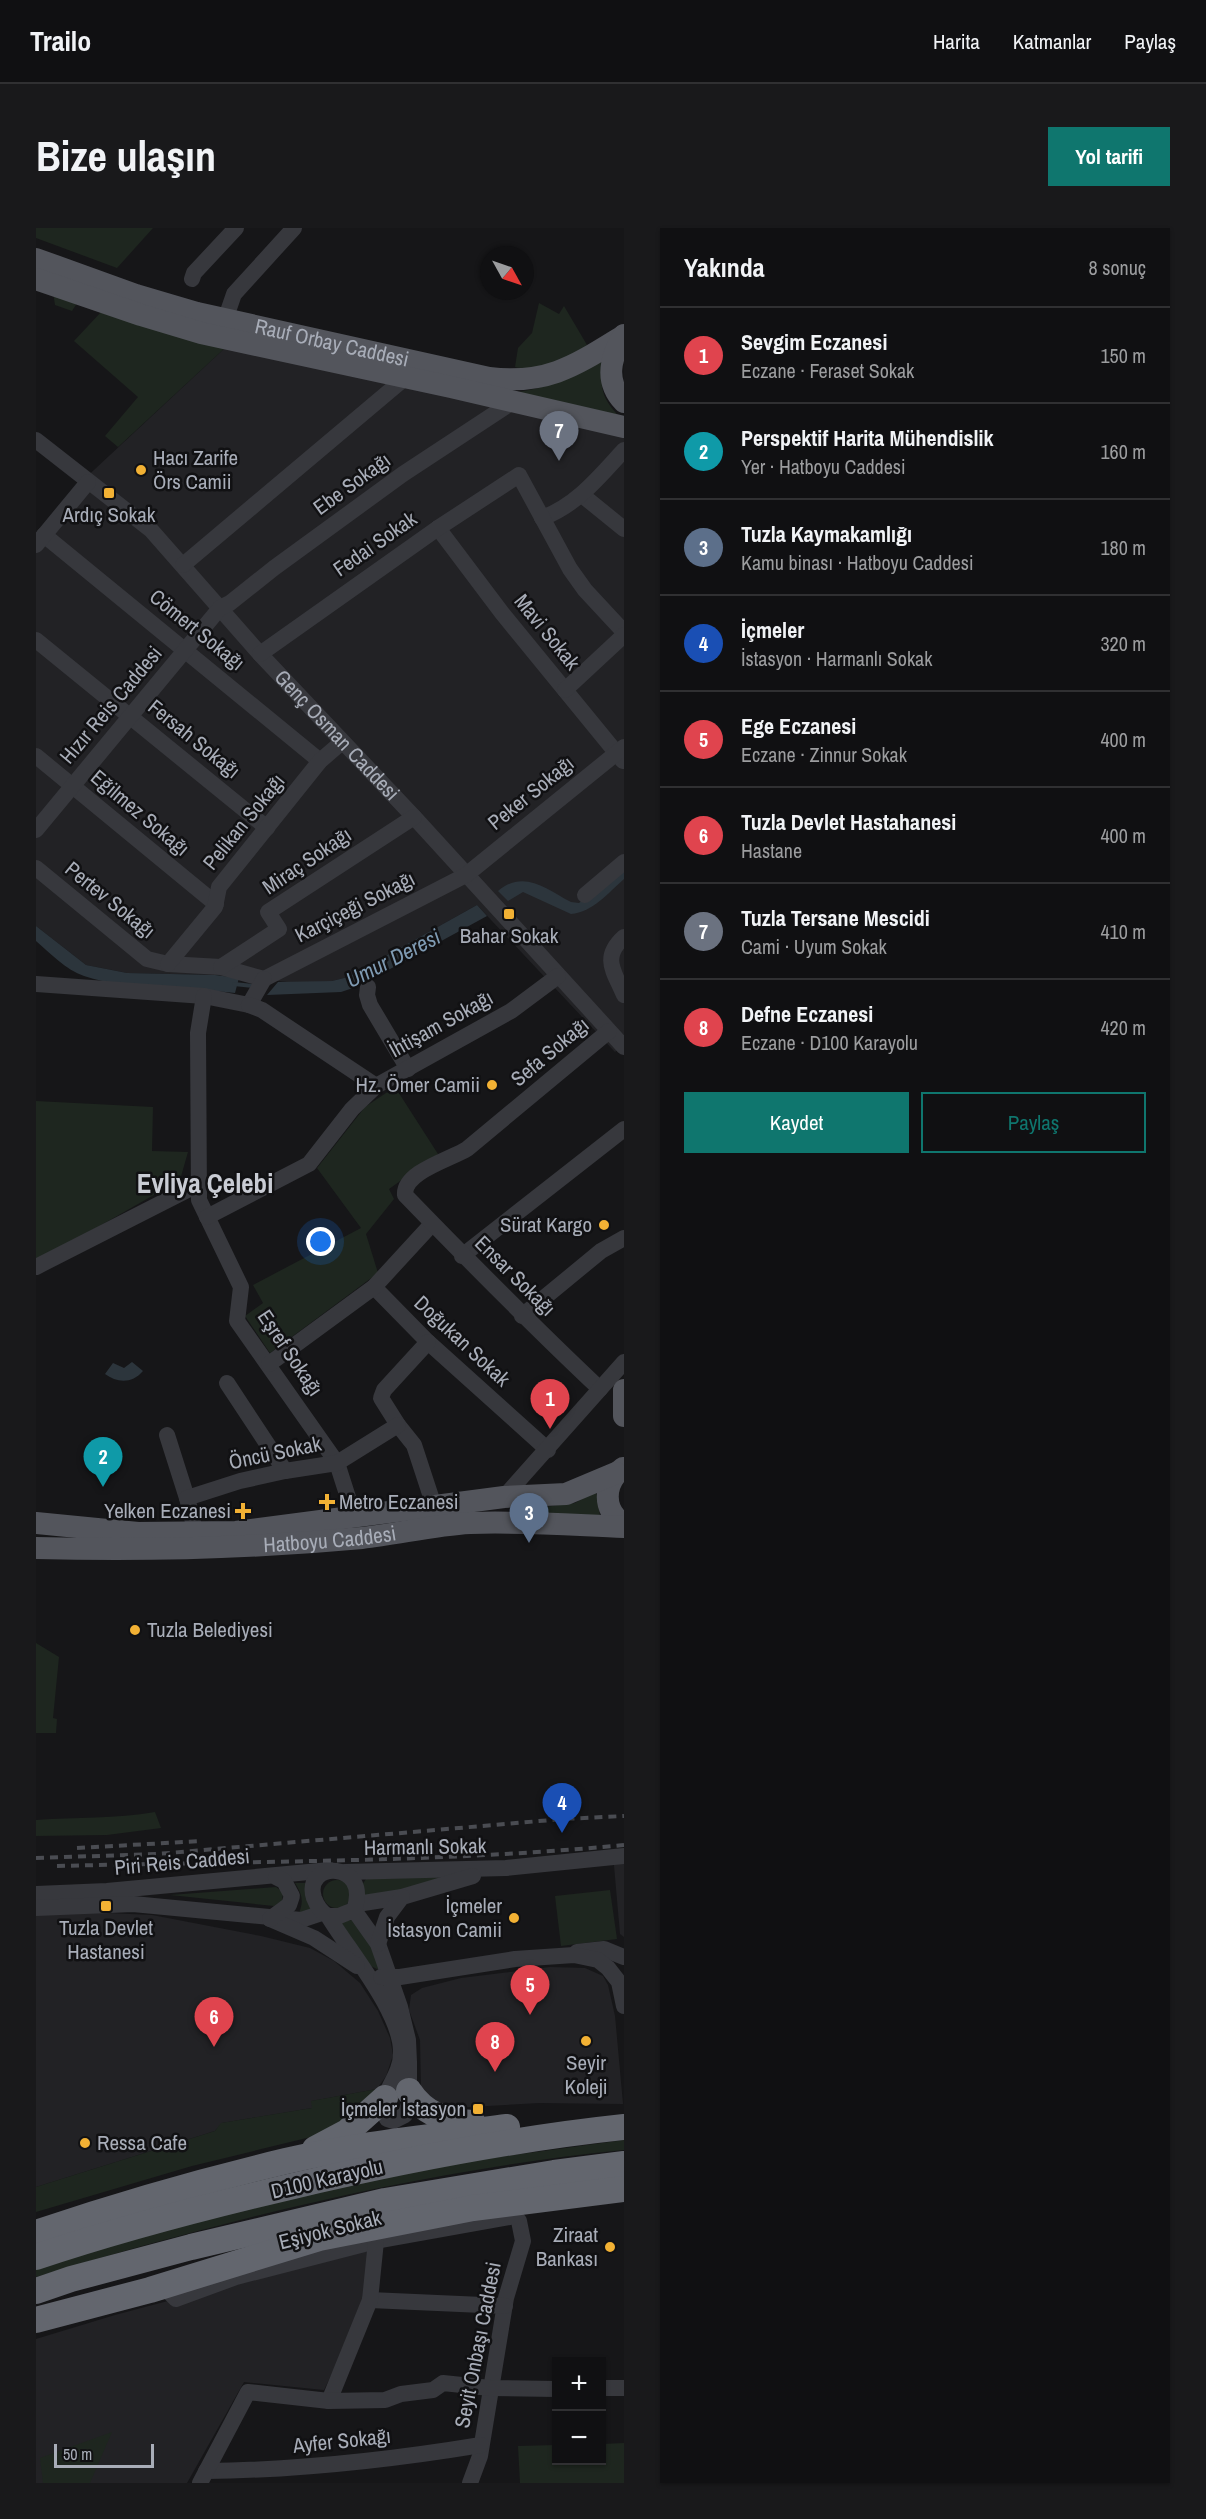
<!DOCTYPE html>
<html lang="tr">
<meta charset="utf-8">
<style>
body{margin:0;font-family:"Archivo Narrow",sans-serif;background:#19191b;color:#f1f3f6}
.controls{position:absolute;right:18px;bottom:18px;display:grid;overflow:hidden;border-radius:0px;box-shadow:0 2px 4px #0004}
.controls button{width:54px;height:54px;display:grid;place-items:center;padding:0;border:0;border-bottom:2px solid #303032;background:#101012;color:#f1f3f6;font:30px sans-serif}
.compass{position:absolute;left:444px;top:18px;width:54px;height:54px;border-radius:50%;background:#101012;box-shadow:0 2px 4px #0004;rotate:130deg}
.scale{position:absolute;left:18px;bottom:15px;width:100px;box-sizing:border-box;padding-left:6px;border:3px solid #a8adb8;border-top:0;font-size:16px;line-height:21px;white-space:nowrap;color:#a8adb8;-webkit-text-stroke:4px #111113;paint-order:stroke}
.you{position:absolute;left:285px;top:1014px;width:21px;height:21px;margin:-15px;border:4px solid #fff;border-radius:50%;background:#1a73e8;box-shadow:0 0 0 9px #1a73e833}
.badge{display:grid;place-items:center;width:39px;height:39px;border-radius:50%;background:#0f766e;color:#fff;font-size:20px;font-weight:700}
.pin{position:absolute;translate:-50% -50px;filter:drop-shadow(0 2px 3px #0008)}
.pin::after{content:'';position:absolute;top:32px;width:21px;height:18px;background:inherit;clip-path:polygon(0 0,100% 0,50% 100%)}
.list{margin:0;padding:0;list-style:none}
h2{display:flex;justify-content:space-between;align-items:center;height:78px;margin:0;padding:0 24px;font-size:26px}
h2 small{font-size:20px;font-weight:400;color:#9c9d9f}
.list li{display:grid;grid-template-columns:39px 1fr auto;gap:18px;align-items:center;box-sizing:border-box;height:96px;padding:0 24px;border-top:2px solid #303032}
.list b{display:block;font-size:22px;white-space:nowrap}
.list p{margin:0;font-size:20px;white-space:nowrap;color:#9c9d9f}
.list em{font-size:20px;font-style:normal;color:#9c9d9f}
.actions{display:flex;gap:12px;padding:18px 24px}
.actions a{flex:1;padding:14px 0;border:2px solid #0f766e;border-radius:0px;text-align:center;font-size:21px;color:#0f766e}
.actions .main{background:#0f766e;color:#fff}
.map{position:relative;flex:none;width:588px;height:2255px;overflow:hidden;border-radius:0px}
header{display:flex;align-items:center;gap:36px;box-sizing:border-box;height:84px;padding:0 30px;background:#101012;border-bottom:2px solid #303032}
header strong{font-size:28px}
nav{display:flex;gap:33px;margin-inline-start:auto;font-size:21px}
.intro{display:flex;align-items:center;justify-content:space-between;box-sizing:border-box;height:144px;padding:0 36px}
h1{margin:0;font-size:42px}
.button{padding:15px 27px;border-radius:0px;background:#0f766e;color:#fff;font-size:21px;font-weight:700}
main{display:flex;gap:36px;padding:0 36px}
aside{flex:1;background:#101012;border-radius:0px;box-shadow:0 2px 4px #0004}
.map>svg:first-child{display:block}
.built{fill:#222225}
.green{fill:#1e261f}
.water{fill:#2c353c}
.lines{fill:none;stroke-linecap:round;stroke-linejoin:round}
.stream{stroke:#2c353c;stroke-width:4}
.minor{stroke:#37383d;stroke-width:16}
.major{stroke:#53555c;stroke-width:22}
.highway{stroke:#63666e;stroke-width:26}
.rail{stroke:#4a4c52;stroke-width:4;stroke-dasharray:8 6;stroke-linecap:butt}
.poi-dot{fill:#f2b134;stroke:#111113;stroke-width:2}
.labels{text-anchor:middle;stroke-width:5;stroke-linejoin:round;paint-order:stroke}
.street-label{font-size:21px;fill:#a8adb8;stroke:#111113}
.poi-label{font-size:21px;fill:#a8adb8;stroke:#111113;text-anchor:end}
.water-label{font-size:22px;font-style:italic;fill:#7f9bb3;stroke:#111113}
.district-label{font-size:27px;font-weight:bold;fill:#c9ccd4;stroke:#111113}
</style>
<header>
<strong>Trailo</strong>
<nav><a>Harita</a><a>Katmanlar</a><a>Paylaş</a></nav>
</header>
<div class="intro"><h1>Bize ulaşın</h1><a class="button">Yol tarifi</a></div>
<main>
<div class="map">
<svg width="588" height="2255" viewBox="0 0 588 2255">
<rect width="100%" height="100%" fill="#161618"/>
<!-- built -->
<g class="built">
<polygon points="191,118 588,203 588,816 579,824 441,677 312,749 296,753 262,755 179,747 91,745 50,737 0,698 0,308 44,255"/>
<polygon points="588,1625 588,1709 584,1706 577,1626"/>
<polygon points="50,1684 116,1687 225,1708 274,1720 298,1733 324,1755 342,1783 354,1810 357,1827 350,1848 341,1861 276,1873 276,1880 186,1895 179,1903 0,1959 0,1686"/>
<polygon points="514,1739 549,1740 567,1748 572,1757 579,1788 587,1876 503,1875 416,1880 396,1874 385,1859 384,1812 373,1782 375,1767 386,1760 425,1750"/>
<polygon points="339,2018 330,2075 288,2162 208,2154 151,2255 0,2255 0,2111 79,2087"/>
</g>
<!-- green -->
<g class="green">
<polygon points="0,0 117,0 81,40 0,10"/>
<polygon points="17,64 43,72 36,83 19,77"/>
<path d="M503 75 523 86 528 78 551 117C546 121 542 127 536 130 521 138 495 143 479 139L482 120 496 105Z"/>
<polygon points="67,82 191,118 82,219 69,208 102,169 38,113"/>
<path d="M568 129C564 156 563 168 584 189L477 165 503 160Z"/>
<polygon points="359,859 402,926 353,961 358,971 330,1006 342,1045 234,1125 209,1088 227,1075 217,1057 325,1000 281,940 329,879"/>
<polygon points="0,873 117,879 116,923 152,924 144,952 46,1008 0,1031"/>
<polygon points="560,1263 564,1288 476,1283 539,1275"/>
<polygon points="0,1415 23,1429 17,1490 21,1491 20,1505 0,1505"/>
<path d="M119 1584 125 1600 71 1607 0 1608V1592C40 1589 80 1591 119 1584Z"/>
<polygon points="408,1649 372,1663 329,1670 326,1657 330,1651"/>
<circle cx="301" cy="1666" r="14"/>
<path d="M259 1655H271L276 1685H263C268 1673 266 1666 259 1655Z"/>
<polygon points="240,1659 247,1664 246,1673 238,1678 134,1667"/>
<polygon points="574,1662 581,1711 525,1718 519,1668"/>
<polygon points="326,1690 347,1744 329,1735 305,1694"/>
<polygon points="341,1861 315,1890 283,1907 156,1938 0,1984 0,1959 179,1903 185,1895 276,1880 275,1873"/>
<path d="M588 1912V1922C388 1942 192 1991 0 2049V2038L234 1972 440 1932Z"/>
<polygon points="76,2204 54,2255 7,2255 4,2230"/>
<polygon points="588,2215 588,2255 484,2255 482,2218 520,2217 520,2232 566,2232 566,2216"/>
</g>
<!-- water -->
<g class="water">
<path d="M588 638V651C572 665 557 684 535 686L487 664 472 673 462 663C488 641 510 661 535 674L543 675Z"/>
<polygon points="441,677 451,688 323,758 305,764 231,767 242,754 296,753 312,749"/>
<path d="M0 698 50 737 91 745 179 747 203 750 199 765C150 759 96 764 48 748 30 742 14 725 0 713Z"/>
<path d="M96 1134 107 1143C96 1156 81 1155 69 1146L77 1135 88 1140Z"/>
</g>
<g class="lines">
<!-- stream -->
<polyline class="stream" points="198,756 217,758"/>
<!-- minor -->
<g class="minor">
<polyline points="156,51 158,45 200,0"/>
<polyline points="189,92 198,66 258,0"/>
<path id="s1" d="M0 212 115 302 224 426 378 589 588 819"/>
<polyline points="546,267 588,301"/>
<path d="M506 290C541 277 563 249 588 222"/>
<polyline points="402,300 466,385 587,533"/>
<polyline points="8,307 284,533"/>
<polyline points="0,317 52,254"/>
<polyline points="147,337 369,150"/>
<polyline points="0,412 231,600"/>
<polyline points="224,426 402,300 483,247 534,341 549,362 588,404"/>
<polyline points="529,462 588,407"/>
<polyline points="0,528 180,676"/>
<polyline points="0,602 184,380 194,375 238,340 367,246 478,173"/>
<polyline points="0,640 111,731 132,736 185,739 228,751"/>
<polyline points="549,667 588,634"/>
<path d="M588 709C565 730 578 743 588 767"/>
<polyline points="132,736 179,679 183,659 284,533 306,514"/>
<polyline points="185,739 243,701 232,684 378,589"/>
<polyline points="228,751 430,647 588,519"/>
<polyline points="0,756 168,768 213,777 228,751"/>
<polyline points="332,759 331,767 334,777 372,841"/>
<polyline points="168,768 162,805 163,972 205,1059 201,1093 301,1235 318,1288"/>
<polyline points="213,777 226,782 340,858"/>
<polyline points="171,989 273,936 316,881 340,858 475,783 522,748"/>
<polyline points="426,1028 588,901"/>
<polyline points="0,1039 161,957"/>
<polyline points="338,1059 392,1114 512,1222"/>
<polyline points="486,1088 565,1023 588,1010"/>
<polyline points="392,1114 348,1162 345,1170 362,1197 378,1217 398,1278"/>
<polyline points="233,1136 338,1059 395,997"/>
<polyline points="191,1155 249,1243"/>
<path d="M564 1161C497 1098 433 1033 369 967 367 944 415 931 431 921L573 803"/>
<polyline points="131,1207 151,1270 160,1306"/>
<polyline points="468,1269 588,1134"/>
<polyline points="151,1270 204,1253 249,1243 301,1235 362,1197"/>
<polyline points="309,1644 470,1640 588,1628"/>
<polyline points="0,1666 71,1663 294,1642"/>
<polyline points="321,1676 366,1669 437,1648"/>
<polyline points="0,1680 97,1676 265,1692 286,1685"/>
<path d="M292 1688H303L318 1682C336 1632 266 1632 278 1670 281 1678 285 1684 292 1688 313 1723 366 1785 365 1825 365 1847 348 1861 346 1881L351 1891 357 1893 369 1887 373 1876V1834L372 1812 364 1779 342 1716 318 1682"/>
<polyline points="234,1691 278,1710 321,1738"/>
<polyline points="234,1691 253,1677 256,1668 248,1653 240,1649"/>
<polyline points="342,1716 351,1689 366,1669"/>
<polyline points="541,1724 568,1721 588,1729"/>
<polyline points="345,1749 364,1749 479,1731 538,1727 562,1732 572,1740 583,1754 588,1778"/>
<polyline points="127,2058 140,2071 200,2049 340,2013 479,1988 483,1993 487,2013 470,2070 444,2228 434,2255"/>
<polyline points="334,2072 469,2078"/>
<polyline points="566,2160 588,2160"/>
<polyline points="293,2173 334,2072 340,2013"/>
<path d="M170 2243C263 2242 354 2232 445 2217"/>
<polyline points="164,2255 212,2164 293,2173 349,2172 365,2166 397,2162 407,2155 454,2160 520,2161"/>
</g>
<!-- major -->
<g class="major">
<path id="s2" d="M0 31 100 67 161 85 453 150C512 157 540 137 587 108"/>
<polyline points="0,51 105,87 165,105 415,159 588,199"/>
<path d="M588 107C574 130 568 153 588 174"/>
<polyline points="588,1162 588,1188"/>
<path d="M587 1240C567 1255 566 1283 588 1296"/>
<polyline points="0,1295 102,1305 200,1304 468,1269 530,1266 580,1245"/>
<path id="s3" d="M0 1320C109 1323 218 1320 326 1310 362 1306 398 1297 434 1295 485 1293 537 1297 588 1299"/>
</g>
<!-- highway -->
<g class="highway">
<path d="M373 1863C388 1886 410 1894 437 1895"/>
<polyline points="279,1921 311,1904 349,1870"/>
<path d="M0 2005C82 1977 166 1953 250 1933 322 1916 397 1909 471 1899"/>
<path d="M0 2029C83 2001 168 1979 253 1959 363 1933 475 1911 588 1899"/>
<polyline points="0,2063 35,2051 155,2019 349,1973 518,1945 588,1936"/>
<polyline points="0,2092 114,2062 283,2010 437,1980 588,1961"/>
</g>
<!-- rail -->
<g class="rail">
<polyline points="41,1620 166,1613"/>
<polyline points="0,1630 121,1626 527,1591 588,1588"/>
<path d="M21 1638C210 1633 400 1635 588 1617"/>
</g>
</g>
<!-- markers -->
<g class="poi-dot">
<circle cx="105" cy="242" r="6"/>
<rect x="67" y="259" width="12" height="12" rx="3"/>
<rect x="467" y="680" width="12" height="12" rx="3"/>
<circle cx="456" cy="857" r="6"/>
<circle cx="568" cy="997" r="6"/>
<path d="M288 1265h6v6h6v6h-6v6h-6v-6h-6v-6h6z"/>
<path d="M204 1274h6v6h6v6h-6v6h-6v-6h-6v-6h6z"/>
<circle cx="99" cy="1402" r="6"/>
<rect x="64" y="1672" width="12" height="12" rx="3"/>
<circle cx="478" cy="1690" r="6"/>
<circle cx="550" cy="1813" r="6"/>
<rect x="436" y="1875" width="12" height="12" rx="3"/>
<circle cx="49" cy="1915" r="6"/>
<circle cx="574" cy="2019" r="6"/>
</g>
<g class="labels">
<!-- street labels -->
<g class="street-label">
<text dy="7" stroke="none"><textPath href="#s2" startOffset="308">Rauf Orbay Caddesi</textPath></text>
<text transform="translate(316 256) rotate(-36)" y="7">Ebe Sokağı</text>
<text transform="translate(339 316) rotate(-35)" y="7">Fedai Sokak</text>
<text transform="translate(161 402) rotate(39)" y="7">Cömert Sokağı</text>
<text transform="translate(511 404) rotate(51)" y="7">Mavi Sokak</text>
<text transform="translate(75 477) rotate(-50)" y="7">Hızır Reis Caddesi</text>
<text dy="7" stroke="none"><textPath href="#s1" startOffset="423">Genç Osman Caddesi</textPath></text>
<text transform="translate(158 511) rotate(39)" y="7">Fersah Sokağı</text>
<text transform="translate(495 565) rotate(-39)" y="7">Peker Sokağı</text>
<text transform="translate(104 585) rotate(40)" y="7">Eğilmez Sokağı</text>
<text transform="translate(208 594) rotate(-51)" y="7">Pelikan Sokağı</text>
<text transform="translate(271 633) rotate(-34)" y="7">Miraç Sokağı</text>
<text transform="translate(74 672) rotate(39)" y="7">Pertev Sokağı</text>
<text transform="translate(319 679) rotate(-27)" y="7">Karçiçeği Sokağı</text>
<text transform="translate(405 796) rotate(-29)" y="7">İhtişam Sokağı</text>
<text transform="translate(514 824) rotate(-40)" y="7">Sefa Sokağı</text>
<text transform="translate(479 1048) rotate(45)" y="7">Ensar Sokağı</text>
<text transform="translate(426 1113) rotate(43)" y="7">Doğukan Sokak</text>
<text transform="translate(254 1125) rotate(56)" y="7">Eşref Sokağı</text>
<text transform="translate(239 1225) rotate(-12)" y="7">Öncü Sokak</text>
<text dy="7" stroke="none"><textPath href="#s3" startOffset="294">Hatboyu Caddesi</textPath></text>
<text transform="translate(389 1619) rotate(-1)" y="7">Harmanlı Sokak</text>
<text transform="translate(146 1634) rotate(-5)" y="7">Piri Reis Caddesi</text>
<text transform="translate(291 1951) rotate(-13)" y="7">D100 Karayolu</text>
<text transform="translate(294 2002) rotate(-14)" y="7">Eşiyok Sokak</text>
<text transform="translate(442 2117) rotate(-79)" y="7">Seyit Onbaşı Caddesi</text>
<text transform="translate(306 2213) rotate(-6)" y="7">Ayfer Sokağı</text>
</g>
<!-- poi labels -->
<g class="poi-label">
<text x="117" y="237" text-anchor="start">Hacı Zarife<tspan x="117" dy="24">Örs Camii</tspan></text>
<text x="73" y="294" text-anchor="middle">Ardıç Sokak</text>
<text x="473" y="715" text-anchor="middle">Bahar Sokak</text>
<text x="444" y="864">Hz. Ömer Camii</text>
<text x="556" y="1004">Sürat Kargo</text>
<text x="303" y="1281" text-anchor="start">Metro Eczanesi</text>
<text x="195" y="1290">Yelken Eczanesi</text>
<text x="111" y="1409" text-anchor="start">Tuzla Belediyesi</text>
<text x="466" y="1685">İçmeler<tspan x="466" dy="24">İstasyon Camii</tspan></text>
<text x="70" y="1707" text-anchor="middle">Tuzla Devlet<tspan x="70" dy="24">Hastanesi</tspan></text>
<text x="550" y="1842" text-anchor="middle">Seyir<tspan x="550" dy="24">Koleji</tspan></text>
<text x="430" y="1888">İçmeler İstasyon</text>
<text x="61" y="1922" text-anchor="start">Ressa Cafe</text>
<text x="562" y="2014">Ziraat<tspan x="562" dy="24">Bankası</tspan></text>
</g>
<!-- water labels -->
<g class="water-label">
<text transform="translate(357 730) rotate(-27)" y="8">Umur Deresi</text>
</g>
<!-- district labels -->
<g class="district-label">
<text x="169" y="965">Evliya Çelebi</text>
</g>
</g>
</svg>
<div class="controls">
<button>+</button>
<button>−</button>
</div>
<svg class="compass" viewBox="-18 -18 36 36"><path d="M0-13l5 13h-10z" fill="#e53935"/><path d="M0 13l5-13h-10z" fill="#9c9d9f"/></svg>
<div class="scale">50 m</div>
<div class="you"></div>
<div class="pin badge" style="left:514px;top:1201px;background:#e0444e">1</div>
<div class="pin badge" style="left:67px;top:1259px;background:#0f9aa8">2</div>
<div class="pin badge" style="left:493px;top:1315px;background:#5c6f8a">3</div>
<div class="pin badge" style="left:526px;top:1605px;background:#1a4fb4">4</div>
<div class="pin badge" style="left:494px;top:1787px;background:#e0444e">5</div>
<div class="pin badge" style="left:178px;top:1819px;background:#e0444e">6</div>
<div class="pin badge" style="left:523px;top:233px;background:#6b7280">7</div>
<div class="pin badge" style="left:459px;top:1844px;background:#e0444e">8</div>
</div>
<aside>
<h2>Yakında<small>8 sonuç</small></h2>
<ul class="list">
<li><span class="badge" style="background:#e0444e">1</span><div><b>Sevgim Eczanesi</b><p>Eczane · Feraset Sokak</p></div><em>150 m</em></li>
<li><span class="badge" style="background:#0f9aa8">2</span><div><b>Perspektif Harita Mühendislik</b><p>Yer · Hatboyu Caddesi</p></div><em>160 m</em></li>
<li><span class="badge" style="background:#5c6f8a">3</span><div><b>Tuzla Kaymakamlığı</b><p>Kamu binası · Hatboyu Caddesi</p></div><em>180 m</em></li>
<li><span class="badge" style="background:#1a4fb4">4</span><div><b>İçmeler</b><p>İstasyon · Harmanlı Sokak</p></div><em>320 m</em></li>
<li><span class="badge" style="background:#e0444e">5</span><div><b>Ege Eczanesi</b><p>Eczane · Zinnur Sokak</p></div><em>400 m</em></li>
<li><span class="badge" style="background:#e0444e">6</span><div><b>Tuzla Devlet Hastahanesi</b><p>Hastane</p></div><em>400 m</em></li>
<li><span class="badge" style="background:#6b7280">7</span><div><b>Tuzla Tersane Mescidi</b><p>Cami · Uyum Sokak</p></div><em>410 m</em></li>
<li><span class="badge" style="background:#e0444e">8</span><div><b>Defne Eczanesi</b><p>Eczane · D100 Karayolu</p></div><em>420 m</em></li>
</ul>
<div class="actions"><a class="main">Kaydet</a><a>Paylaş</a></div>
</aside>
</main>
